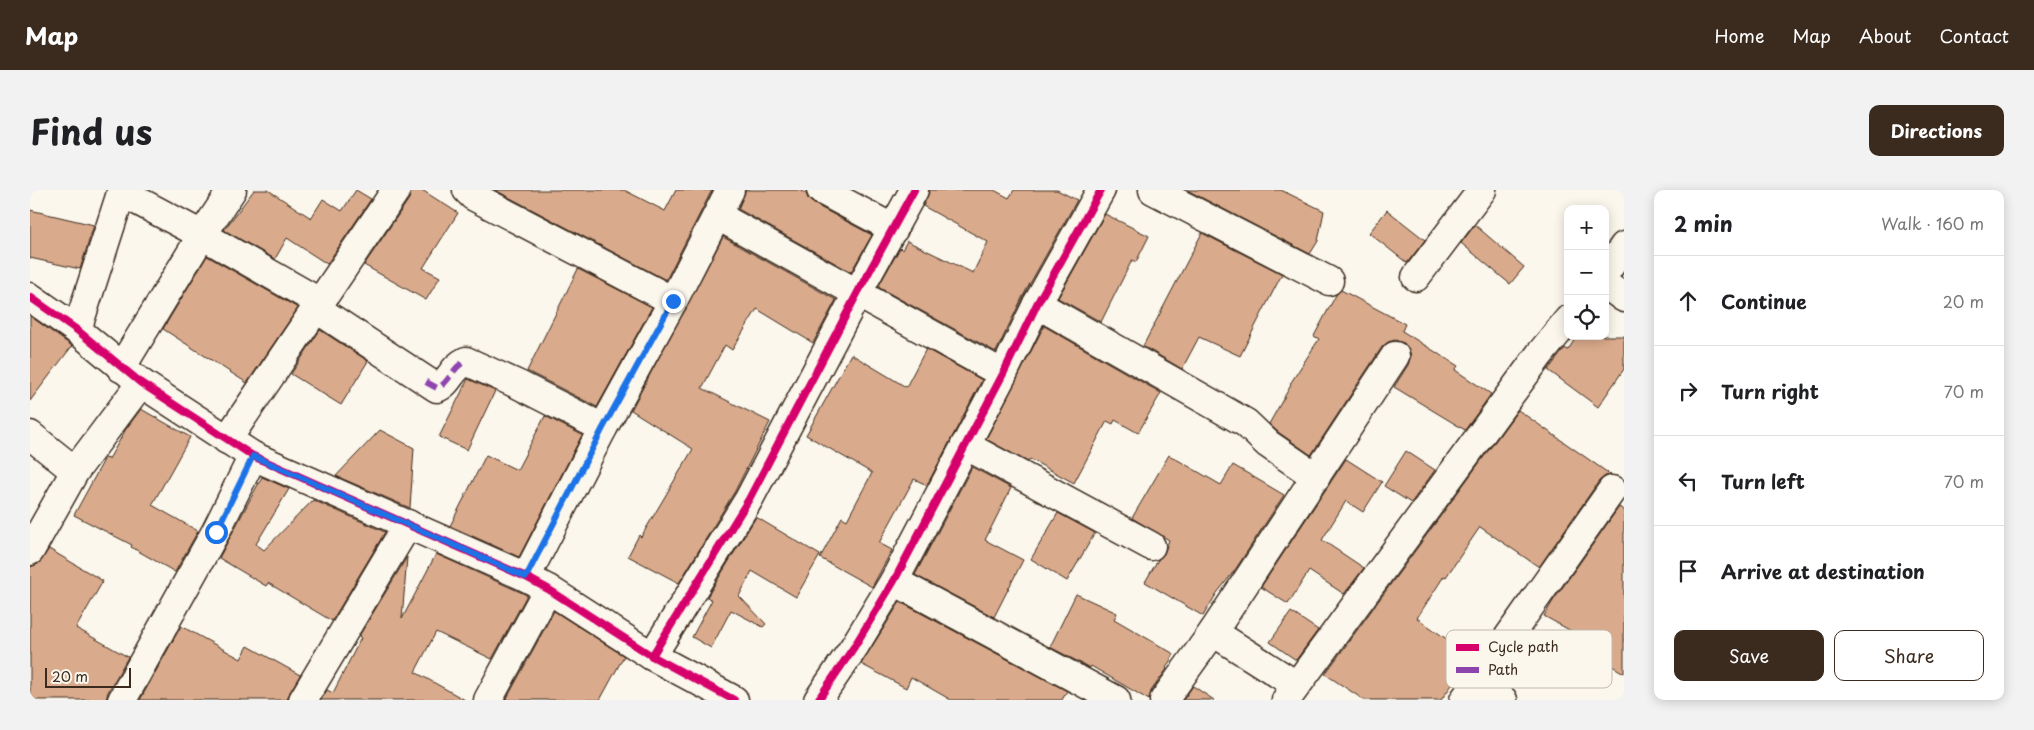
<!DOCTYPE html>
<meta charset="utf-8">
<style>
body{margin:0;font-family:"Playpen Sans",sans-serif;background:#f2f2f2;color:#202124}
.controls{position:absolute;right:15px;top:15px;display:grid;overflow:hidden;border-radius:10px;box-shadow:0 2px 12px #0003}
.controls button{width:45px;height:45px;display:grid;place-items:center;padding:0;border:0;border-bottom:1px solid #e0e0e0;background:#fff;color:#202124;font:25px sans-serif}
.scale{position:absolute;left:15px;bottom:12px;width:86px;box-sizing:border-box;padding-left:5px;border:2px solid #3b2a1e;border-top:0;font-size:14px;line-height:18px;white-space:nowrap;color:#3b2a1e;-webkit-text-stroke:4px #fbf7ec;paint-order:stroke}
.stop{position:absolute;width:15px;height:15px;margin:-11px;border:4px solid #1a73e8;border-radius:50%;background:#fff}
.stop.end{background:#1a73e8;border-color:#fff;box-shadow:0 1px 5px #0008}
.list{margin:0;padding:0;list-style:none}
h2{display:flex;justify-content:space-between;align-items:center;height:65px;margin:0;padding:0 20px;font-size:21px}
h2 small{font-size:16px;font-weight:400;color:#757577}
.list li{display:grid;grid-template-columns:32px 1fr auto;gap:15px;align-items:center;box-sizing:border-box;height:90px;padding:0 20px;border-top:1px solid #e0e0e0}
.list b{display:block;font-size:19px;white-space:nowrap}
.list em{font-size:16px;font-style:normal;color:#757577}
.actions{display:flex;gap:10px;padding:15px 20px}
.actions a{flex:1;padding:11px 0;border:1px solid #3b2a1e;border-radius:10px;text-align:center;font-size:18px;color:#3b2a1e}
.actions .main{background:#3b2a1e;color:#fff}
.icon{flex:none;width:28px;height:28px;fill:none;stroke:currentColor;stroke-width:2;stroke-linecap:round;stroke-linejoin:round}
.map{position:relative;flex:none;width:1594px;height:510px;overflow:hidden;border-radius:10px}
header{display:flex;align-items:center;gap:30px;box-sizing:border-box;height:70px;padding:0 25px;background:#3b2a1e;color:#fff}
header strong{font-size:24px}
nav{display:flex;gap:28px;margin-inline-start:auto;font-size:18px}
.intro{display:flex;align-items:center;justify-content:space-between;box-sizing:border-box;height:120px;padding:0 30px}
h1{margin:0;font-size:35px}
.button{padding:12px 22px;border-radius:10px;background:#3b2a1e;color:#fff;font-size:18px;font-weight:700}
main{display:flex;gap:30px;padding:0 30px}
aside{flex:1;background:#fff;border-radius:10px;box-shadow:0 2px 12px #0003}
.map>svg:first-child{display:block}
.building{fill:#daaa8c;stroke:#3b2a1e}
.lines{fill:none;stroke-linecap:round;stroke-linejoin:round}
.minor-casing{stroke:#3b2a1e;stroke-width:31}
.minor{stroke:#fbf7ec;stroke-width:28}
.quiet{stroke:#8e44ad;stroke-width:6;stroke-dasharray:12 6;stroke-linecap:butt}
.cycleway-casing{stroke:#fbf7ec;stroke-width:11}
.cycleway{stroke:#d6006c;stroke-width:8}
.route{stroke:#1a73e8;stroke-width:6}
.key{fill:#fbf7ec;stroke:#c1baae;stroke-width:1}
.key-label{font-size:14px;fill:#3b2a1e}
</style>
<header>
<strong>Map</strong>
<nav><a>Home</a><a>Map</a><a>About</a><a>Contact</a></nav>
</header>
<div class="intro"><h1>Find us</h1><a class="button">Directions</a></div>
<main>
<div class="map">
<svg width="1594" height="510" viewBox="0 0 1594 510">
<rect width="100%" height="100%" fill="#fbf7ec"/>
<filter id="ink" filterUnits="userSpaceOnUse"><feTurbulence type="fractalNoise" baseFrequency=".02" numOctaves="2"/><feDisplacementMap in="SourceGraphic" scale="10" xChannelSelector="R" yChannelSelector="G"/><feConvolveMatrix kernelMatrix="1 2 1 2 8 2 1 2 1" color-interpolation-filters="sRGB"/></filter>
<g filter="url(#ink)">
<!-- building -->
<g class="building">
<polygon points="224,0 238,0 281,28 293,9 312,21 326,0 341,9 297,74 257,48 245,69 194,40"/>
<polygon points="381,0 392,0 428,23 393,78 410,87 396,110 334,75 379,9"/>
<polygon points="465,0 594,0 635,21 646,0 682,0 636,90"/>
<polygon points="716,0 769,0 776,3 778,9 784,14 842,45 821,82 708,19"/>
<polygon points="900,0 964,0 979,8 984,0 1027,0 1047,10 993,106 966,162 848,97 870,58 872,60 877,51 943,83 958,52 893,16"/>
<polygon points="1157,0 1251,0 1294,21 1288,51 1280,64"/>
<polygon points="0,20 64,35 50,79 0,68"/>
<polygon points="1357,20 1395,50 1377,73 1339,43"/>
<polygon points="1075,24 1119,46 1106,72 1102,70 1071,132 1028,108"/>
<polygon points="1445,35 1494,77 1480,94 1431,53"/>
<polygon points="1172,43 1252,84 1210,166 1169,147 1152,179 1113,156"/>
<polygon points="693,47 806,110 783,153 727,119 702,160 695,155 672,198 740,232 705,301 649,393 598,366 609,345 611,347 663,259 601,220"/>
<polygon points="177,66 268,118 217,193 133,139"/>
<polygon points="548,79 622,117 567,217 497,181"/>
<polygon points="1311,100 1375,134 1372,141 1428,176 1425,180 1461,204 1435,240 1364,197 1378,175 1381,166 1379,159 1374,153 1365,150 1358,152 1352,157 1281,265 1248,242 1239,234 1261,195 1260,194 1289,149 1284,146 1306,105"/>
<polygon points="0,126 42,156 0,211"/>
<polygon points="1014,136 1131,203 1108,243 1085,230 1083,234 1077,231 1044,293 1000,269 998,272 956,249"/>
<polygon points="290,140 338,171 311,215 261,184"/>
<polygon points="1547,146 1594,146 1594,179 1568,217 1518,180 1535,158 1538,160"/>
<polygon points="896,159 952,190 897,295 884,289 849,353 862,360 842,397 790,368 812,327 817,330 842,283 776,245 821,164 876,197"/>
<polygon points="438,189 465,201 437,260 409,247"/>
<polygon points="111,219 160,247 122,315 168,341 145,382 101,357 102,355 44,325 75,268 79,269 96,239"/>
<polygon points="1488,220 1581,285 1575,286 1569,291 1509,377 1450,337 1416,387 1414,386 1387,428 1442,467 1411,510 1334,510 1295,484"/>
<polygon points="515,226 552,245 489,367 420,336 456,265 487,280"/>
<polygon points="350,240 384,258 380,318 306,286"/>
<polygon points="1376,261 1405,280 1381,313 1354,296"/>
<polygon points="1139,265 1191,295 1203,275 1254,305 1205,380 1187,403 1173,426 1115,392 1128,370 1134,364 1139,350 1102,328"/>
<polygon points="1316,269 1352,292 1333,322 1316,311 1292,350 1334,378 1314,404 1279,381 1258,414 1231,397"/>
<polygon points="942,277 981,298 955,350 993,370 964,427 885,385"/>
<polygon points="232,287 259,299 226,354 234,360 283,310 355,342 302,431 238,393 236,396 189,368"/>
<polygon points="1589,317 1594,320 1594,483 1546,455 1552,447 1514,426 1523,411"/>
<polygon points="1028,323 1065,343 1037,391 1001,369"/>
<polygon points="726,327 790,365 766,407 722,381 709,406 736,434 733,437 701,420 681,458 662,447 682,410 677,407"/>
<polygon points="19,359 73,391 46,438 98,467 78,502 76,510 0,510 0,377 8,374"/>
<polygon points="406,364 497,405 462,469 406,442 385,482 435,510 291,510 297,500 303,503 331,448 329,446 377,367 372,429"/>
<polygon points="1046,404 1087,423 1084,429 1144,464 1136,478 1137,479 1121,501 1119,510 1061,476 1060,478 1020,457"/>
<polygon points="870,412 1037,501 1032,510 921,510 881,487 876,498 831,474"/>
<polygon points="524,421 594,466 570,510 476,510"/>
<polygon points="1261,422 1288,440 1266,470 1240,452"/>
<polygon points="151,436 211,469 218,456 270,485 260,502 257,510 110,510"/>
<polygon points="1163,496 1184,510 1153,510"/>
</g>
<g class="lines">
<defs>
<g id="minor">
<polyline points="437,0 443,6 643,111"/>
<polyline points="791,0 864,39"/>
<polyline points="1123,0 1299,91"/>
<polyline points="91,2 172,45 291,113"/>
<polyline points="688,26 973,184"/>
<polyline points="1575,83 1594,56"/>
<polyline points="1386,87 1452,0"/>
<polyline points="1575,94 1594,108"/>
<polyline points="0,107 47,140 111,193 223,266 496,387 518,399 622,466 704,510"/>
<polyline points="1007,114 1216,233 1238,254 1286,287"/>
<path d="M287 119 407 198C420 193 421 178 436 171L489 195 573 238"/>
<polyline points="47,140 92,0"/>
<polyline points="91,178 172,45 202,0"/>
<polyline points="0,245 45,281"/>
<polyline points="197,250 366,0"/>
<polyline points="935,255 1121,356"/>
<polyline points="0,361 45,281 111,193"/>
<polyline points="496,387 573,238 643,111 700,0"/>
<polyline points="864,391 1086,510"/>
<polyline points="1183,442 1266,495"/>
<polyline points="622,466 719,309 828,102 884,0"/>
<polyline points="1445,495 1473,510"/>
<polyline points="92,510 186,341 223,266"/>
<polyline points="273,510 378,334"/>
<polyline points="458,510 518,399"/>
<polyline points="788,510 824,457 864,391 973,184 1007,114 1071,0"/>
<polyline points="1134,510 1183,442 1365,166"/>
<polyline points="1256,510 1510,164 1538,130"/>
<polyline points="1434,510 1582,300"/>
</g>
</defs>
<!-- minor casing -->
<use href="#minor" class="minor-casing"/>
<!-- minor -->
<use href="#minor" class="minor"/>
<!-- quiet -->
<path class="quiet" d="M396 192 407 198C420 193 421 178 436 171"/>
<defs>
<g id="cycleway">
<polyline points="0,107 47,140 111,193 223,266 496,387 518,399 622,466 704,510"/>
<polyline points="622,466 719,309 828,102 884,0"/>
<polyline points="788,510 824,457 864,391 973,184 1007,114 1071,0"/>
</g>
</defs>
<!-- cycleway casing -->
<use href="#cycleway" class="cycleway-casing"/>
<!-- cycleway -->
<use href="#cycleway" class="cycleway"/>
</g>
</g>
<g class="lines" filter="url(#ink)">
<!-- route -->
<polyline class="route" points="186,342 223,266 496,387 573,238 643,111"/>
</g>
<!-- legend -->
<rect x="1416" y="440" width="166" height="58" rx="8" class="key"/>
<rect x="1426" y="454" width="23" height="7" fill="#d6006c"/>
<rect x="1426" y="477" width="23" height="6" fill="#8e44ad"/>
<g class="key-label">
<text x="1458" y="462">Cycle path</text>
<text x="1458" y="485">Path</text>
</g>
</svg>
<div class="controls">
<button>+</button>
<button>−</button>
<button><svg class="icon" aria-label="locate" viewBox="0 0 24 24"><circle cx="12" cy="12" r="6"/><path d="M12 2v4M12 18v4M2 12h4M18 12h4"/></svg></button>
</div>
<div class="scale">20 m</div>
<div class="stop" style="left:186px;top:342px"></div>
<div class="stop end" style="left:643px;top:111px"></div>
</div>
<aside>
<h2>2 min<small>Walk · 160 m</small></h2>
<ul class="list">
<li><svg class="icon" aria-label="ahead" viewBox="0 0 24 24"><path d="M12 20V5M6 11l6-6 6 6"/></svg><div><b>Continue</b></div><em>20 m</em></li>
<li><svg class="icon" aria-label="right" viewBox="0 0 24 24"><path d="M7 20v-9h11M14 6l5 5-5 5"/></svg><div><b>Turn right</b></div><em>70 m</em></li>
<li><svg class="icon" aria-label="left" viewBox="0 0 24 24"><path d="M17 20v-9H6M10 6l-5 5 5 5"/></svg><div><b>Turn left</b></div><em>70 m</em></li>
<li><svg class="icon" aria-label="arrive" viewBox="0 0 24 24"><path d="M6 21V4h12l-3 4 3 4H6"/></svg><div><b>Arrive at destination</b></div></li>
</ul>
<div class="actions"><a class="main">Save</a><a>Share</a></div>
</aside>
</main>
